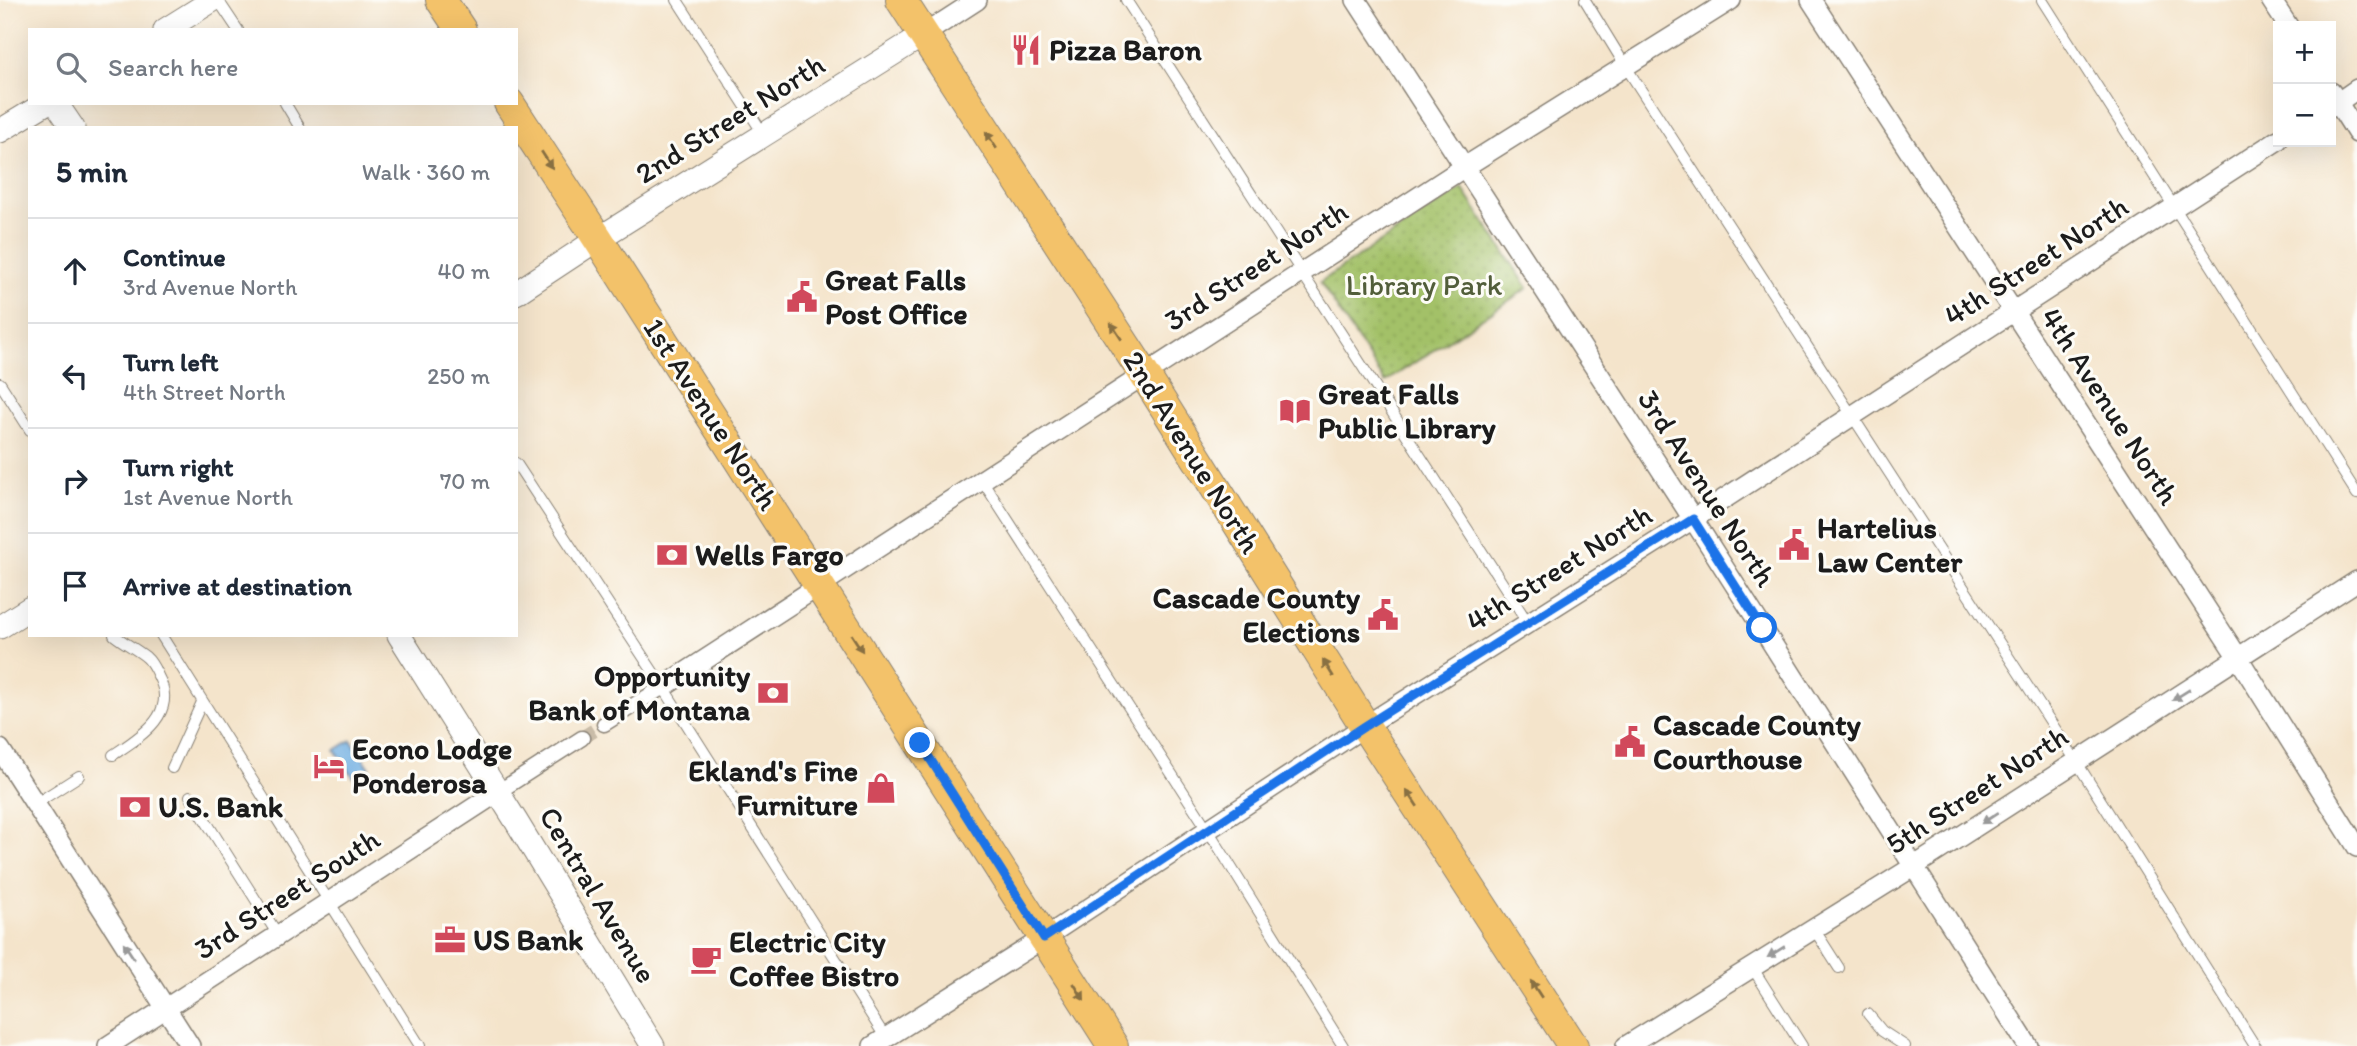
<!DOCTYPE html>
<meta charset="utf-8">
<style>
body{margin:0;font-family:Itim,sans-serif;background:#f2f2f3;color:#1f2937}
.controls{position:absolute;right:21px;top:21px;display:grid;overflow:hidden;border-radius:0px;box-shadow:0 7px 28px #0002}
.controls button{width:63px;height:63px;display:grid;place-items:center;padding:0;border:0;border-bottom:2px solid #e0e1e3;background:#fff;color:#1f2937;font:35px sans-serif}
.stop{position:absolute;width:21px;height:21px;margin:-16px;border:5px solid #1a73e8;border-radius:50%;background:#fff}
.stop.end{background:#1a73e8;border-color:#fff;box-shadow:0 2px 7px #0008}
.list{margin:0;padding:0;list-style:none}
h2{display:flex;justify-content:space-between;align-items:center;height:91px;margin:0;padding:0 28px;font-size:30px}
h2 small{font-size:23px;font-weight:400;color:#747a83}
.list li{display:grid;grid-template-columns:46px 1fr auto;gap:21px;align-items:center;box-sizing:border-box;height:105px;padding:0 28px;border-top:2px solid #e0e1e3}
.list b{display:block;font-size:26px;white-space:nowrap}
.list p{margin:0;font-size:23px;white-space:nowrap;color:#747a83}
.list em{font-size:23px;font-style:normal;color:#747a83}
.icon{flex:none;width:38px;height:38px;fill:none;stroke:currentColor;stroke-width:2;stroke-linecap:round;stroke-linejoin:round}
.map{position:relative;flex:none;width:2357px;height:1046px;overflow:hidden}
.search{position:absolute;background:#fff;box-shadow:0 7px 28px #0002;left:28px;top:28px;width:490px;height:77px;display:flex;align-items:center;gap:18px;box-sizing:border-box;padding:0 24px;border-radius:0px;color:#747a83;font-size:26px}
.panel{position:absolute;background:#fff;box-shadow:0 7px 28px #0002;left:28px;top:126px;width:490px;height:511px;border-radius:0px}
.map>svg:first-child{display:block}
.park{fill:url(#park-dots);stroke:#606e42;stroke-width:2}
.water{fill:#70aee2;stroke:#46657f;stroke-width:2}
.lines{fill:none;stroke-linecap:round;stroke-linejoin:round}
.pedestrian-tunnel{stroke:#c9bca8;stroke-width:14;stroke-dasharray:14 7;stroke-linecap:butt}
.service-casing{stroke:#888074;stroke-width:12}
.pedestrian-casing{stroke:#888074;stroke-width:17}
.minor-casing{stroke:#888074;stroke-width:22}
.tertiary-casing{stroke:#888074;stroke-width:25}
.primary-casing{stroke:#888074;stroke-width:32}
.service{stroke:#fff;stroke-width:10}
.pedestrian{stroke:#fff;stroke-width:14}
.minor{stroke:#fff;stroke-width:19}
.tertiary{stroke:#fff;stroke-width:23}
.primary{stroke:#f3c26a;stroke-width:30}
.oneway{fill:#886f43}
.oneway2{fill:#999}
.route{stroke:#1a73e8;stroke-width:9}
.labels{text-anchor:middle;stroke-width:6;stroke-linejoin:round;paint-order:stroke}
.poi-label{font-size:30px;font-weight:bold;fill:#1c1c1c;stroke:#fdfcf7;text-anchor:start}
.street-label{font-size:30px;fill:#1c1c1c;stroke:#fdfcf7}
.park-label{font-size:30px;fill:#525e3a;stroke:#fdfcf7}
</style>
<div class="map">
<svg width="2357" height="1046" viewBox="0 0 2357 1046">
<defs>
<pattern id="park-dots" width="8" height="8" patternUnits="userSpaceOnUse" patternTransform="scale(1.75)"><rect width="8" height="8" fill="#a3c168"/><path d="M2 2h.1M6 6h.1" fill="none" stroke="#8ca55a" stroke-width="1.8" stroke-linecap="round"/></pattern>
</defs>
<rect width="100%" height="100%" fill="#fdfcf7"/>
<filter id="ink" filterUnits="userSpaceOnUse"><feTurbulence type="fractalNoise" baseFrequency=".0143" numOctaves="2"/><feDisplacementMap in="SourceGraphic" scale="14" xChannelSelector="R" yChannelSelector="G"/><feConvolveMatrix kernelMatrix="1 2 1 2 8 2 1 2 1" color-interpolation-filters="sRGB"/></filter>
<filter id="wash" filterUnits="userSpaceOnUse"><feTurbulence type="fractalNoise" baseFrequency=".00686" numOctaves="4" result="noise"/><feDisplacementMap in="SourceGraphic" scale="28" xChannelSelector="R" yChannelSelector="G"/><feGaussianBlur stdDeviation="1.57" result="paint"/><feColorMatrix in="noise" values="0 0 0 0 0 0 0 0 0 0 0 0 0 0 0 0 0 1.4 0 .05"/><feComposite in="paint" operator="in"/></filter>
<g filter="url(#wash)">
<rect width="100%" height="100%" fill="#f4e4cb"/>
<!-- park -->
<polygon class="park" points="1462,188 1528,288 1385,382 1320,282"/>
<!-- water -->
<polygon class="water" points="351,740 370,768 354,778 335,750"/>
</g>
<g filter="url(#ink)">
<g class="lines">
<!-- pedestrian-tunnel -->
<polyline class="pedestrian-tunnel" points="582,738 604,724"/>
<defs>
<g id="service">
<polyline points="218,0 238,30"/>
<polyline points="677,0 764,135"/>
<polyline points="1126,0 1528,623"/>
<polyline points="1585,0 1626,67 2076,761 2255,1046"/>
<polyline points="2042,0 2357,494"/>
<polyline points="285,103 300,128"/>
<polyline points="0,383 30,430"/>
<polyline points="516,463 663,687 887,1040"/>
<polyline points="982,480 1208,830 1343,1046"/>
<polyline points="161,635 420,1046"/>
<path d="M113 755C138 738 177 716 160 680 156 672 153 663 146 657 136 649 124 643 114 635"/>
<polyline points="172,768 202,702"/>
<polyline points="190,796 278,935"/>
<polyline points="35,804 79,776"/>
<polyline points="1814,929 1839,968"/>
<polyline points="1752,967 1802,1046"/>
<polyline points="1868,1014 1882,1031 1905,1046"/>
</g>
<g id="pedestrian">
<polyline points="604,724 663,687"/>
<polyline points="498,792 582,738"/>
</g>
<g id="minor">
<polyline points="1356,0 1693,519 2028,1046"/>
<polyline points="1811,0 2239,659 2357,847"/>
<polyline points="2271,0 2288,26"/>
<polyline points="923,35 977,0"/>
<polyline points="2331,92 2357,133"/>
<polyline points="2331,107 2357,89"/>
<polyline points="663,687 1463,168 1731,0"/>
<polyline points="0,749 190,1046"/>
<polyline points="108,1046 498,792"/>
<polyline points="873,1046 1044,938 1365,726 1693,519 2278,140"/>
<polyline points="1626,1046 1913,867 2357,581"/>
</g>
<g id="tertiary">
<polyline points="165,30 213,0"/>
<polyline points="56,103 73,128"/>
<polyline points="0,131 46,103"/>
<polyline points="516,293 598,239 923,35"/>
<polyline points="0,627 30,608"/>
<polyline points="399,635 516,821 653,1046"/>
</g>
<g id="primary">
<polyline points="441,0 461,30"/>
<polyline points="901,0 1144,374 1365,726 1573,1046"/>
<polyline points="509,103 598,239 1113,1046"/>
</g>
</defs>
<!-- service casing -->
<use href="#service" class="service-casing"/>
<!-- pedestrian casing -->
<use href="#pedestrian" class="pedestrian-casing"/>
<!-- minor casing -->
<use href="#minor" class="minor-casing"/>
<!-- tertiary casing -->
<use href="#tertiary" class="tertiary-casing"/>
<!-- primary casing -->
<use href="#primary" class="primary-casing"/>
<!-- service -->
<use href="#service" class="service"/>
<!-- pedestrian -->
<use href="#pedestrian" class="pedestrian"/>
<!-- minor -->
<use href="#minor" class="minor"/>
<!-- tertiary -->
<use href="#tertiary" class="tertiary"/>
<!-- primary -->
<use href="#primary" class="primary"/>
</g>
<!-- one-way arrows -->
<defs><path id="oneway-solid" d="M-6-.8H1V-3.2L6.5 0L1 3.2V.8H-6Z" transform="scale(1.75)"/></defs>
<g class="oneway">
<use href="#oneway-solid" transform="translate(991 140) rotate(-123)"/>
<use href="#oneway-solid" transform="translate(547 160) rotate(57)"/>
<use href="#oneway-solid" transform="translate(1116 331) rotate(-123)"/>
<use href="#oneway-solid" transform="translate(857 643) rotate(57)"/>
<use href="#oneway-solid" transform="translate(1328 668) rotate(-122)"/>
<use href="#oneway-solid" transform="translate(1412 798) rotate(-123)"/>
<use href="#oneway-solid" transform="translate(1536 989) rotate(-123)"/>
<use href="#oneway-solid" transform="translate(1079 992) rotate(58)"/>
</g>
<g class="oneway2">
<use href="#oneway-solid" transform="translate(2181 695) rotate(148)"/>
<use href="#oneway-solid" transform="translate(1990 818) rotate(147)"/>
<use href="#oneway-solid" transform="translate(129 951) rotate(-123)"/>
<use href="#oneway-solid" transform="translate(1776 952) rotate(148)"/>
</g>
</g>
<g class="lines" filter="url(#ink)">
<!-- route -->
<polyline class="route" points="920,743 1044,938 1365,726 1693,519 1762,628"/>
</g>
<!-- icons -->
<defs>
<symbol id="restaurant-bare" viewBox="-9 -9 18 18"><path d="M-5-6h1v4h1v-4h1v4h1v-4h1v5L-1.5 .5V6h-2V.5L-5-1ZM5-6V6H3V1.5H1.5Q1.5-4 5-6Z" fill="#d1495b" stroke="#fdfcf7" stroke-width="2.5" paint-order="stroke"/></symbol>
<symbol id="civic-bare" viewBox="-9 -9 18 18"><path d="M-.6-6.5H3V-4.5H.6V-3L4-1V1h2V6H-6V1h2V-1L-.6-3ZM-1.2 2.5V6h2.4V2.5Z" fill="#d1495b" stroke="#fdfcf7" stroke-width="2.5" paint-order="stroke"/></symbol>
<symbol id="library-bare" viewBox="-9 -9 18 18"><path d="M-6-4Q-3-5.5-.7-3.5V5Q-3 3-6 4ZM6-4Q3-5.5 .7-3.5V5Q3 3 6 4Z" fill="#d1495b" stroke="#fdfcf7" stroke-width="2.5" paint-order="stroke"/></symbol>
<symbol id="bank-bare" viewBox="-9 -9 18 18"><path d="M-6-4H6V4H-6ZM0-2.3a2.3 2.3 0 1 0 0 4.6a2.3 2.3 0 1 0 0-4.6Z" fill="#d1495b" stroke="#fdfcf7" stroke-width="2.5" paint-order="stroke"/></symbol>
<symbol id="hotel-bare" viewBox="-9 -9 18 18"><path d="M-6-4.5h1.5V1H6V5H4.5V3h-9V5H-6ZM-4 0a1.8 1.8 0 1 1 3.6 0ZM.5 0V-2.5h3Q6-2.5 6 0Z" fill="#d1495b" stroke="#fdfcf7" stroke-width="2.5" paint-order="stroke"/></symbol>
<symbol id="shop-bare" viewBox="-9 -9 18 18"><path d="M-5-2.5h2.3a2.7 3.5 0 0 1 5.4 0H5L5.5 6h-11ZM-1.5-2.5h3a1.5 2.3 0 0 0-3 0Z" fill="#d1495b" stroke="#fdfcf7" stroke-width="2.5" paint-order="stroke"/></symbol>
<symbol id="office-bare" viewBox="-9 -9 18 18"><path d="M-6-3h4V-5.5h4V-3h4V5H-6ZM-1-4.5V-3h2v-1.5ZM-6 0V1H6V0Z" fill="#d1495b" stroke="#fdfcf7" stroke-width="2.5" paint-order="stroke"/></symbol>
<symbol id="cafe-bare" viewBox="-9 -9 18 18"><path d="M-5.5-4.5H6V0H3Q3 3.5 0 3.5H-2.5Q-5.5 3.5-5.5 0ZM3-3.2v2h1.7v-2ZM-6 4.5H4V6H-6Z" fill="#d1495b" stroke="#fdfcf7" stroke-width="2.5" paint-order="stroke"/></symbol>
</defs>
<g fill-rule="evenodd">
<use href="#restaurant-bare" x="1004" y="28" width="44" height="44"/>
<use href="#civic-bare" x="780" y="275" width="44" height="44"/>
<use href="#library-bare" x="1273" y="389" width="44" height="44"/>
<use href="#civic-bare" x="1772" y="523" width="44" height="44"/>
<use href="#bank-bare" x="650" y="533" width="44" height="44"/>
<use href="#civic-bare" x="1361" y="593" width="44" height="44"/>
<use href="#bank-bare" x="751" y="671" width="44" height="44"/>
<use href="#civic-bare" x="1608" y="720" width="44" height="44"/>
<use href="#hotel-bare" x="307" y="744" width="44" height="44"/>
<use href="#shop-bare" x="859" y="766" width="44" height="44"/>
<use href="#bank-bare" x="113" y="785" width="44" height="44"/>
<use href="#office-bare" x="428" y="918" width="44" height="44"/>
<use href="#cafe-bare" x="684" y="937" width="44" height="44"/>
</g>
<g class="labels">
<!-- poi labels -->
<g class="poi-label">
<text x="1049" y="60">Pizza Baron</text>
<text x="825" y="290">Great Falls<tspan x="825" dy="34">Post Office</tspan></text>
<text x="1318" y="404">Great Falls<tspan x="1318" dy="34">Public Library</tspan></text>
<text x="1817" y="538">Hartelius<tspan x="1817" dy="34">Law Center</tspan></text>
<text x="695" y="565">Wells Fargo</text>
<text x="1360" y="608" text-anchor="end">Cascade County<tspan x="1360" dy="34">Elections</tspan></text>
<text x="750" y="686" text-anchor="end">Opportunity<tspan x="750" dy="34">Bank of Montana</tspan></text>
<text x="1653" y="735">Cascade County<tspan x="1653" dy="34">Courthouse</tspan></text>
<text x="352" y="759">Econo Lodge<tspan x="352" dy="34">Ponderosa</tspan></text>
<text x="858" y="781" text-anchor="end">Ekland's Fine<tspan x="858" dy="34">Furniture</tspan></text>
<text x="158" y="817">U.S. Bank</text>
<text x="473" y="950">US Bank</text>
<text x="729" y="952">Electric City<tspan x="729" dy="34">Coffee Bistro</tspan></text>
</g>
<!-- street labels -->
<g class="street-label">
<text transform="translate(730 119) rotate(-32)" y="10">2nd Street North</text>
<text transform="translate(2036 261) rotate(-33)" y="10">4th Street North</text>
<text transform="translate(1256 266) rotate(-33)" y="10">3rd Street North</text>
<text transform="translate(2110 406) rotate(57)" y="10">4th Avenue North</text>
<text transform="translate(711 414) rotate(57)" y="10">1st Avenue North</text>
<text transform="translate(1192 452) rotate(58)" y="10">2nd Avenue North</text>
<text transform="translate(1707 488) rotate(57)" y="10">3rd Avenue North</text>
<text transform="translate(1559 568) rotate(-32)" y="10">4th Street North</text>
<text transform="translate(1977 790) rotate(-33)" y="10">5th Street North</text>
<text transform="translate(287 894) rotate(-33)" y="10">3rd Street South</text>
<text transform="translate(598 895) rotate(59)" y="10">Central Avenue</text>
</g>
<!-- park labels -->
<g class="park-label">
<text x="1424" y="295">Library Park</text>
</g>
</g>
</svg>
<div class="controls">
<button>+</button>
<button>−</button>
</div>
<div class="stop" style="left:1762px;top:628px"></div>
<div class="stop end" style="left:920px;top:743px"></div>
<div class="search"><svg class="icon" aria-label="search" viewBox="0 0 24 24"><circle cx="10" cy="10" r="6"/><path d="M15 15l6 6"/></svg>Search here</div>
<section class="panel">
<h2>5 min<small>Walk · 360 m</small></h2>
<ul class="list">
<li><svg class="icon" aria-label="ahead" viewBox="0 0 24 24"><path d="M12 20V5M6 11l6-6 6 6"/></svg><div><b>Continue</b><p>3rd Avenue North</p></div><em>40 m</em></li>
<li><svg class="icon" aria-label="left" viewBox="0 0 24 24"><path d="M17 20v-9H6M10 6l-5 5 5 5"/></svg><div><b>Turn left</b><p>4th Street North</p></div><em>250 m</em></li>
<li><svg class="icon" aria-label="right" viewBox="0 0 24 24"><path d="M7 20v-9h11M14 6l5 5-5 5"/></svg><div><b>Turn right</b><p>1st Avenue North</p></div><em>70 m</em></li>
<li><svg class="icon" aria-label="arrive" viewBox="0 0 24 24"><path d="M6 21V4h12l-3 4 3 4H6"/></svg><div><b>Arrive at destination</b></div></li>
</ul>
</section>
</div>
